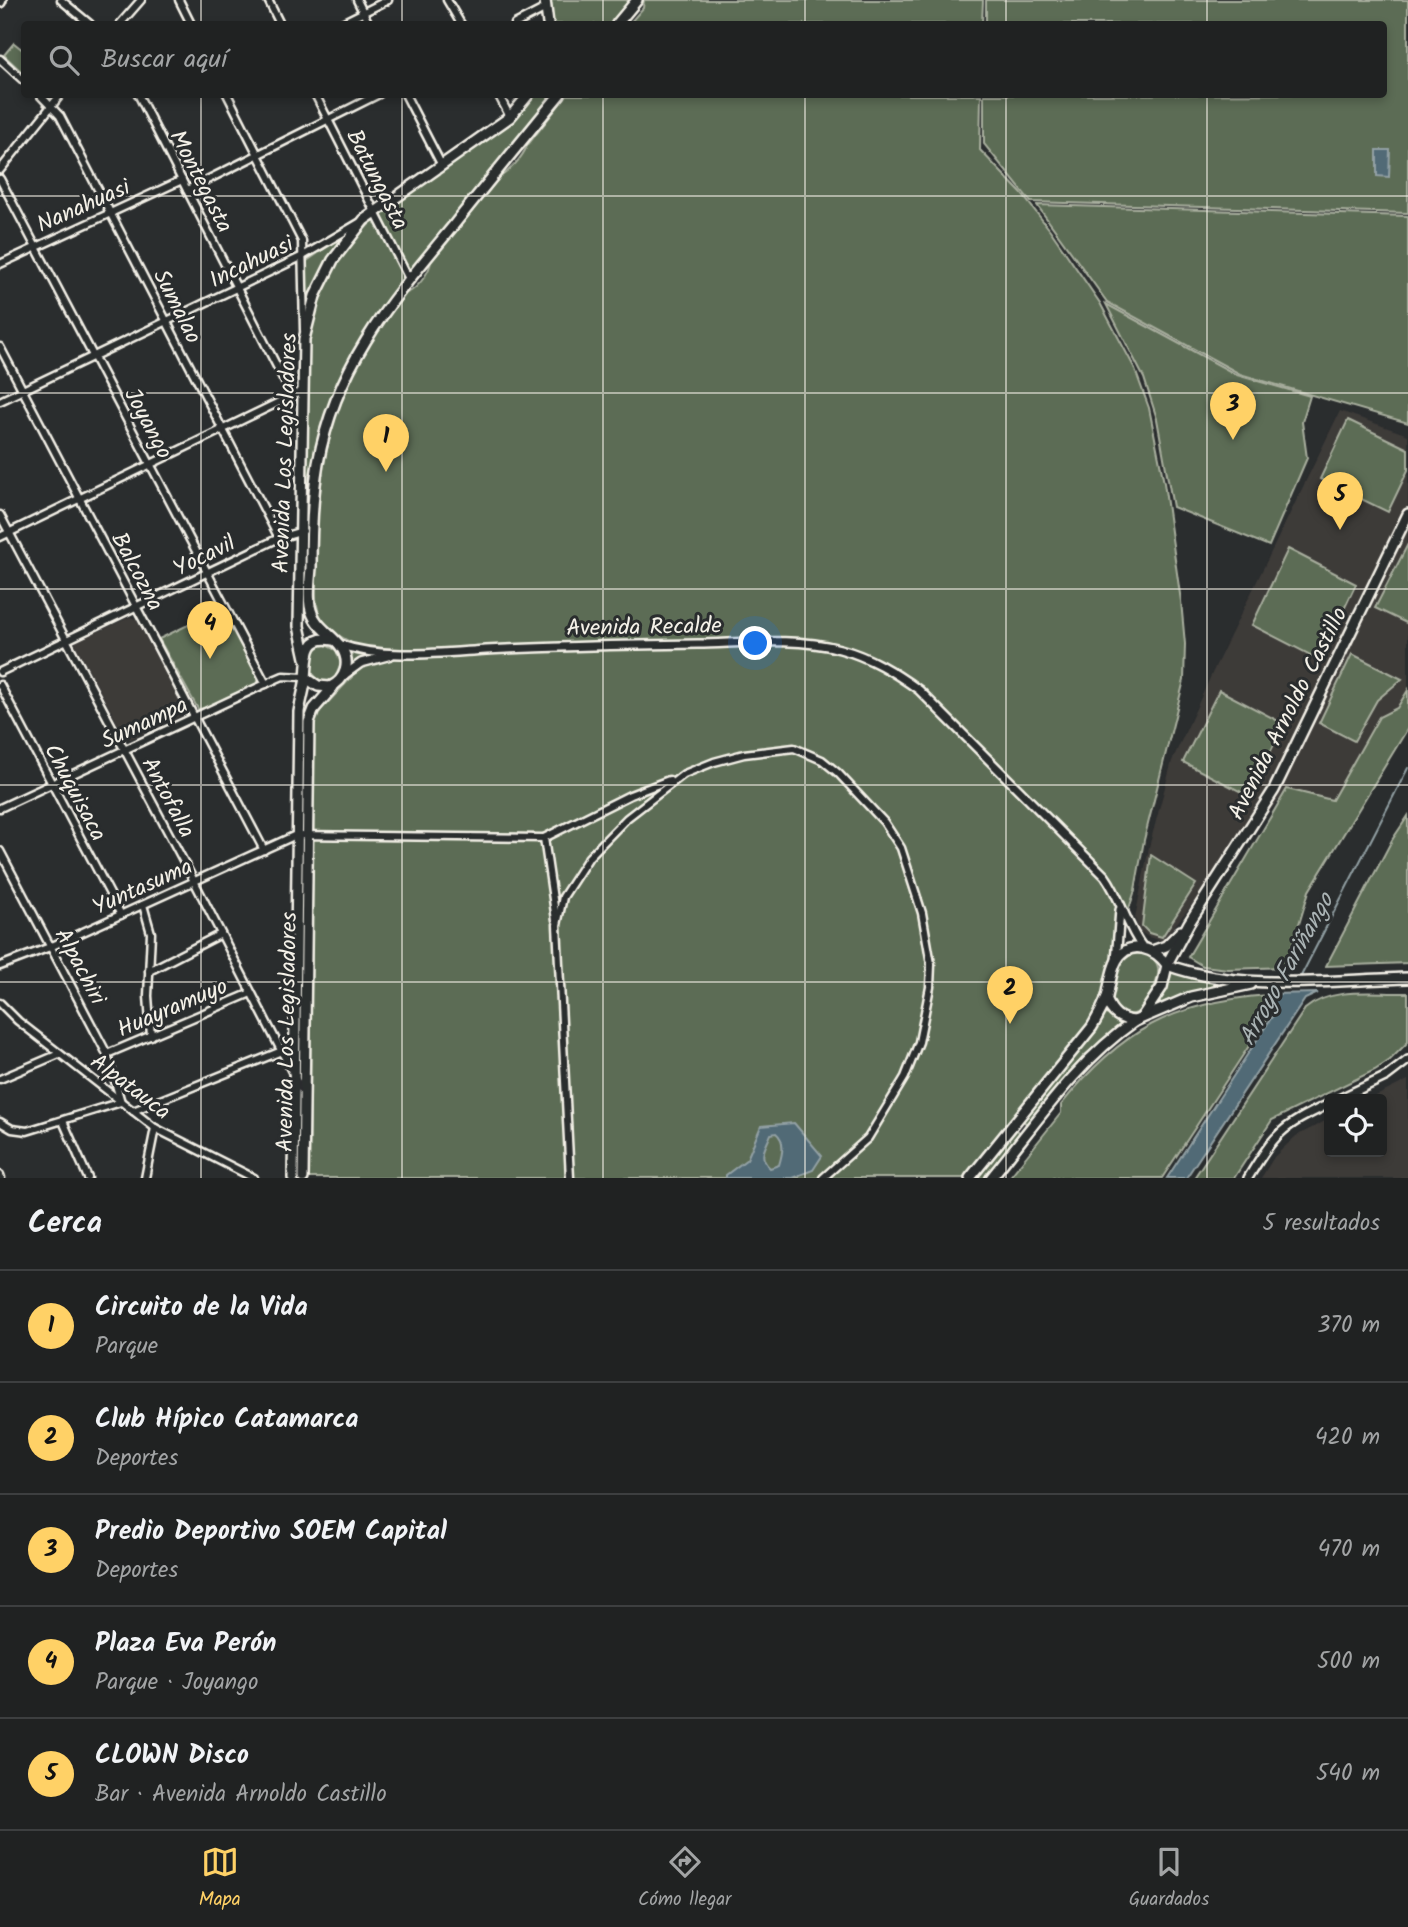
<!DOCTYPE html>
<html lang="es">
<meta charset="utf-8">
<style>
body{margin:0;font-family:Kalam,sans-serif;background:#282a2a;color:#f1f3f6}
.controls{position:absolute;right:21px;bottom:21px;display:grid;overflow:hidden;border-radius:7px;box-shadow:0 4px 10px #0003}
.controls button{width:63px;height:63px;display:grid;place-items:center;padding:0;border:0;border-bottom:2px solid #3d3f40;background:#202222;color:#f1f3f6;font:35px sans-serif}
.you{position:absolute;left:756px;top:644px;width:24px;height:24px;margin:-18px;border:5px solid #fff;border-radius:50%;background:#1a73e8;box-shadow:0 0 0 10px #1a73e833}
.badge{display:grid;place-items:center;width:46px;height:46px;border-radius:50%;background:#ffd166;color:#111;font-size:23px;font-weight:700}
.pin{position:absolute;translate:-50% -58px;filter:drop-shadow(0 2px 4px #0008)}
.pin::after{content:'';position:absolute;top:37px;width:24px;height:21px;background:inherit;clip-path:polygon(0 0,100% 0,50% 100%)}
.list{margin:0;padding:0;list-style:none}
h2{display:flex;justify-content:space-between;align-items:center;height:91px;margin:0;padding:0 28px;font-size:30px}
h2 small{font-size:23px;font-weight:400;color:#a2a4a5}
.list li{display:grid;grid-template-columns:46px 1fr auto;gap:21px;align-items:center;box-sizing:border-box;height:112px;padding:0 28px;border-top:2px solid #3d3f40}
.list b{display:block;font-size:26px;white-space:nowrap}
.list p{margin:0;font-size:23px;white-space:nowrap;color:#a2a4a5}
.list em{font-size:23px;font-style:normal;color:#a2a4a5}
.icon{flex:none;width:38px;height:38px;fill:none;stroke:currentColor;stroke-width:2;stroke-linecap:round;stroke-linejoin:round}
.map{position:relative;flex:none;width:1408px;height:1178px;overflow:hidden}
.search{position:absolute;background:#202222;box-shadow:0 4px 10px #0003;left:21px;right:21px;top:21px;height:77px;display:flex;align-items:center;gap:18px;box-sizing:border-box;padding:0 24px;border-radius:7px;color:#a2a4a5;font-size:26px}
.sheet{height:651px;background:#202222}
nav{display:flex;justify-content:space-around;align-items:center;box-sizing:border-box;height:98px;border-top:2px solid #3d3f40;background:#202222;font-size:19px;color:#a2a4a5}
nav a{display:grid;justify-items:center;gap:4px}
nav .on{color:#ffd166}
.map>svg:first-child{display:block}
.built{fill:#3d3a38}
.green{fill:#5c6c54;stroke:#a8ae9e;stroke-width:2}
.water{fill:#516a76;stroke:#92a0a4;stroke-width:2;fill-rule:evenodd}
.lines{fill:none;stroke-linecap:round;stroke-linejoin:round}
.stream{stroke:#92a0a4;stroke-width:2}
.minor-casing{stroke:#f4f1e8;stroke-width:11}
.tertiary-casing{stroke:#f4f1e8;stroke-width:12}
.secondary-casing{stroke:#f4f1e8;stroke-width:14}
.minor{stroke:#2a2d2e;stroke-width:6}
.tertiary{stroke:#2a2d2e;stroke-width:7}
.secondary{stroke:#2a2d2e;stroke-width:9}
.grid{fill:none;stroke:#f4f1e8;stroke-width:2;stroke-opacity:0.55}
.labels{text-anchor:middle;stroke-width:6;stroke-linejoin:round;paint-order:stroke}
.street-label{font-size:23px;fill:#f4f1e8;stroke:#2a2d2e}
.water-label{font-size:24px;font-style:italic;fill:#abb4b5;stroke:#2a2d2e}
</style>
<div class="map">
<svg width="1408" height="1178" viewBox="0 0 1408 1178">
<rect width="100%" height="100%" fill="#2a2d2e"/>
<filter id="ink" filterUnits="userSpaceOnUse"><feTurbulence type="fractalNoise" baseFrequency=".0143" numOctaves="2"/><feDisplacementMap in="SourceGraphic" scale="14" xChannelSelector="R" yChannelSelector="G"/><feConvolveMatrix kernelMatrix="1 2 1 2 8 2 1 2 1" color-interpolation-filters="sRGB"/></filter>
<g filter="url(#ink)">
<!-- built -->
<g class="built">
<polygon points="1340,411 1408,435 1408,690 1397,708 1379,717 1332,800 1287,790 1162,941 1148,937 1139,931 1135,918 1149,847 1172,761 1215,667"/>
<polygon points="130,617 136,619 185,711 183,715 131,739 126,739 75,644 77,641"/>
<polygon points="1408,1080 1408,1178 1261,1178 1274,1157 1296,1136 1329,1119 1329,1152 1382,1152 1382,1099 1370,1099"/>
</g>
<!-- green -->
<g class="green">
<polygon points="551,0 633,0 613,24 552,24"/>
<polygon points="644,0 983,0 982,24 629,24 643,8"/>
<polygon points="986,0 1408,0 1408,213 1031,202 984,144 984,95 1384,94 1384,24 986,24"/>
<polygon points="14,43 24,51 24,74 4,55"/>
<path d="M535 95H556C517 141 479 188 441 234 401 282 361 330 336 387 317 429 310 476 308 521L305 522 307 358 314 314 326 281 352 242 382 211 512 120Z"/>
<path d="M567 95H981L980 150 1021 193 1050 230 1100 303 1134 367 1149 408 1164 483 1181 601 1185 644 1184 680 1144 840 1135 890 1096 1012 1075 1041 964 1178H309L314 727 320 711 352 677 350 642C339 636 328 630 322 619 313 604 316 582 316 566 316 488 327 412 368 344 378 328 389 310 402 296 408 290 404 295 411 291 420 285 430 271 431 261L499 178C510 171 522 158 527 146Z"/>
<polygon points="1037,205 1408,216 1408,423 1240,374 1107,302"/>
<polygon points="347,233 320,276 307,305 307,261"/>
<polygon points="1106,304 1237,375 1310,396 1302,422 1307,458 1269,546 1173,507 1157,419 1144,378"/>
<polygon points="1348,420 1408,449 1408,470 1388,512 1320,479"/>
<polygon points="1408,544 1408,624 1375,608"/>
<polygon points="1288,549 1356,584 1320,660 1252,625"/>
<polygon points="192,623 201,642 233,627 258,676 258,683 206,708 198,709 159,639"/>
<path d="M324 644 336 650 341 664 335 678 327 682C306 680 305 650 324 644Z"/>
<polygon points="1352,654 1402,679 1377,700 1354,741 1319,723"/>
<polygon points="1219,690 1284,724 1249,796 1183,762"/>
<polygon points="1408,690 1408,728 1309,891 1286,967 1228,969 1203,966 1188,957 1287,789 1332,800 1379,717 1397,708"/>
<polygon points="1408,816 1408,963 1326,966 1392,840"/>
<polygon points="1151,855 1196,884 1162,937 1149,933 1142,926"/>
<path d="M1138 952C1166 958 1160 977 1150 996 1147 1002 1144 1010 1136 1013 1129 1017 1121 1013 1115 1009 1105 990 1117 956 1138 952Z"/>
<polygon points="1172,971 1193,979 1230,983 1190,993 1156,1005 1169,982"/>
<path d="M1408 993V1042L1390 1060 1375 1070 1272 1120 1234 1178H1194L1305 1009C1332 986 1374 994 1408 993Z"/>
<path d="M1269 995 1274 1008 1162 1178H1009L1061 1113V1105C1120 1030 1174 1002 1269 995Z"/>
<polygon points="1105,1013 1122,1025 1085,1055 1027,1124 1022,1120 1092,1035"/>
<polygon points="1015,1128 1020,1133 984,1178 975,1178"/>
</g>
<!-- water -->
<g class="water">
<polygon points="1377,150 1390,150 1389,177 1377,176"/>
<polygon points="1318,993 1305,999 1186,1178 1167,1178 1277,1009 1271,994"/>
<path d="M794 1123 822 1156 813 1170 792 1178H726V1175L747 1159 761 1126ZM776 1133C786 1141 782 1155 779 1165L770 1168C757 1156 766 1148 771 1134Z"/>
</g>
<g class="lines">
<!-- stream -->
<polyline class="stream" points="1300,978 1408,768"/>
<defs>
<g id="minor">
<polyline points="61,0 90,24"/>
<polyline points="179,0 191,24"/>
<polyline points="268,0 280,24"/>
<polyline points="357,0 369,24"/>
<polyline points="447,0 461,24"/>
<polyline points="120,24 141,0"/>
<polyline points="340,24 388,0"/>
<polyline points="515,24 546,8"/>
<polyline points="0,59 24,81"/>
<polyline points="39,94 60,116 279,538"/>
<polyline points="138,94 292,396"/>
<polyline points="227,94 302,241 304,330"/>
<polyline points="315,94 409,279"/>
<polyline points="405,94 441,164"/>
<polyline points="498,94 510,117"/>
<polyline points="0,170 61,94"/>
<polyline points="0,179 266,684"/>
<polyline points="187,190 379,94"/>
<polyline points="0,264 182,180"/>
<polyline points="0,347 264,850"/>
<polyline points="0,401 303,256 359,223"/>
<polyline points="0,515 194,881 303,1093"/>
<polyline points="0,537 302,391"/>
<polyline points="0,672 279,538 303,531"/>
<polyline points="0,685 121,915"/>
<polyline points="0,808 276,679 283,676 305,677"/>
<polyline points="544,838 556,920"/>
<polyline points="0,851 107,1054 121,1102 27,1131 12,1129 0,1122"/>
<polyline points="143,905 151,933 148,996 151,1036"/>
<polyline points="0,966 50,947 296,835 544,838 630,795 669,780"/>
<polyline points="149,971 221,934"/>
<polyline points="0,1003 18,1021 155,1128 254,1178"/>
<polyline points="107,1054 251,993"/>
<polyline points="0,1079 59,1054"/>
<polyline points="133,1111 294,1046"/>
<polyline points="63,1121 88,1178"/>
<polyline points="0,1175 1,1178"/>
<polyline points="145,1178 155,1128"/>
<polyline points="570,1178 557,925 563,897 589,857 627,818 684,774 714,762 744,754 794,748 822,760 838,773 884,822 901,848 922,913 931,964 930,987 919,1042 905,1077 868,1138 823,1178"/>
</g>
<g id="tertiary">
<path d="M338 644C383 660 439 653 486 650 556 646 627 645 698 644 744 643 795 637 840 649 870 657 894 672 919 690L1105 876C1121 898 1126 926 1143 948"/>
<polyline points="343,676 361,663 391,655"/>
<polyline points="1116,961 1120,910"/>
<polyline points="1339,1099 1387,1076 1408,1060"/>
<path d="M1248 1178C1276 1132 1281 1127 1329 1104"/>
</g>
<g id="secondary">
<polyline points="545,0 548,24"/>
<polyline points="0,2 1,0"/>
<polyline points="617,24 637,0"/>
<polyline points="306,658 299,626 304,339 315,296 333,260 364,220 510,117 529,94"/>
<path d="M306 678 318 686 330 687C346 680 351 662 341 647 330 632 314 627 310 606 308 594 310 580 311 568 311 533 312 498 318 463 336 364 391 301 453 226 488 182 524 138 560 94"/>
<polyline points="1152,951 1166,946 1181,931"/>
<polyline points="1167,964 1189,923 1274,790 1408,514"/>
<path d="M1167 965C1241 992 1331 980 1408 978"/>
<path d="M1106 999C1112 1014 1120 1020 1135 1021L1191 997 1251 984"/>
<path d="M293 1178 299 712C301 701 304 690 306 678 308 660 304 634 333 640"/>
<polyline points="303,1178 309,722 314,709 333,687"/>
<path d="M970 1178 1092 1027C1098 1017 1103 1007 1107 997 1110 985 1111 970 1117 960 1130 938 1156 949 1167 965L1162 987 1142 1017"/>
<path d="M991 1178C1036 1123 1076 1062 1135 1021"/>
</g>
</defs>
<!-- minor casing -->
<use href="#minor" class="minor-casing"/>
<!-- tertiary casing -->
<use href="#tertiary" class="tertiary-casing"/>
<!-- secondary casing -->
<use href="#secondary" class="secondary-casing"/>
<!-- minor -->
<use href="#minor" class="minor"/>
<!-- tertiary -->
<use href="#tertiary" class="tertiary"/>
<!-- secondary -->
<use href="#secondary" class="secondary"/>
</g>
</g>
<!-- grid -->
<path class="grid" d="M201 0V24M402 0V24M603 0V24M805 0V24M1006 0V24M1207 0V24M201 94V1178M402 94V1178M603 94V1178M805 94V1178M1006 94V1178M1207 94V1178M0 196H1408M0 393H1408M0 589H1408M0 785H1408M0 982H1408"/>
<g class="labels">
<!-- street labels -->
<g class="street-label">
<text transform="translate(378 179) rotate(63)" y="8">Batungasta</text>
<text transform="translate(202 181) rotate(63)" y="8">Montegasta</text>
<text transform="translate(83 205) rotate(-24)" y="8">Nanahuasi</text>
<text transform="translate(251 261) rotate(-26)" y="8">Incahuasi</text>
<text transform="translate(178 306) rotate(63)" y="8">Sumalao</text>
<text transform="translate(149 423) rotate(62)" y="8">Joyango</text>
<text transform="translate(284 453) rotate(-88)" y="8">Avenida Los Legisladores</text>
<text transform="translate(204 555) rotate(-26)" y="8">Yocavil</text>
<text transform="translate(138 571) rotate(62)" y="8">Balcozna</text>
<text transform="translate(644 626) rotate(-1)" y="8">Avenida Recalde</text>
<text transform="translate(1287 713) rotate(-63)" y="8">Avenida Arnoldo Castillo</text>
<text transform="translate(144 722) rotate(-25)" y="8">Sumampa</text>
<text transform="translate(76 792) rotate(62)" y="8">Chuquisaca</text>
<text transform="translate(169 797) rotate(62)" y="8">Antofalla</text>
<text transform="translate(142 886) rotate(-24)" y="8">Yuntasuma</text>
<text transform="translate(81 966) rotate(62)" y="8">Alpachiri</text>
<text transform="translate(172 1007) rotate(-23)" y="8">Huayramuyo</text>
<text transform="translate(286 1032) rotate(-89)" y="8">Avenida Los Legisladores</text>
<text transform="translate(131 1086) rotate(37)" y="8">Alpatauca</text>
</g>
<!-- water labels -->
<g class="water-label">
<text transform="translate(1286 969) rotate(-61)" y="8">Arroyo Fariñango</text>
</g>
</g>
</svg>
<div class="controls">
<button><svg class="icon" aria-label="locate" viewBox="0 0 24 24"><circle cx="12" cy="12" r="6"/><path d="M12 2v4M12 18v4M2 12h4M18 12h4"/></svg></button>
</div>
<div class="you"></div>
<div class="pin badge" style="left:386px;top:472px">1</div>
<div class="pin badge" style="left:1010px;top:1024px">2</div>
<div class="pin badge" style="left:1233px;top:440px">3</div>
<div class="pin badge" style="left:210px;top:659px">4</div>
<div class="pin badge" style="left:1340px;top:530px">5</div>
<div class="search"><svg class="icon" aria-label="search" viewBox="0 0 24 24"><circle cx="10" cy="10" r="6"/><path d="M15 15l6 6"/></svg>Buscar aquí</div>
</div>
<section class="sheet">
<h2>Cerca<small>5 resultados</small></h2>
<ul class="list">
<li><span class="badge">1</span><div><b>Circuito de la Vida</b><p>Parque</p></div><em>370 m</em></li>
<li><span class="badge">2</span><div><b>Club Hípico Catamarca</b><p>Deportes</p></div><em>420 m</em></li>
<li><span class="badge">3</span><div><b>Predio Deportivo SOEM Capital</b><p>Deportes</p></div><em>470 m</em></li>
<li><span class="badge">4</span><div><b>Plaza Eva Perón</b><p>Parque · Joyango</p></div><em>500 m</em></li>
<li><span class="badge">5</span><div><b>CLOWN Disco</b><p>Bar · Avenida Arnoldo Castillo</p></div><em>540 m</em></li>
</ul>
</section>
<nav>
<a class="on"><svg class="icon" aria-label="map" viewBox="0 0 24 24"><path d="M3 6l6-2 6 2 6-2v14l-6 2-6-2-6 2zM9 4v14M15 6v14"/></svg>Mapa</a>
<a><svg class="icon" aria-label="directions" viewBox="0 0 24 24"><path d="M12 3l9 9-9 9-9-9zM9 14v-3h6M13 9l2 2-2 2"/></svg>Cómo llegar</a>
<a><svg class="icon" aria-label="saved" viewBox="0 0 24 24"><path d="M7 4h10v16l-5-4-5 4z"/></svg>Guardados</a>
</nav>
